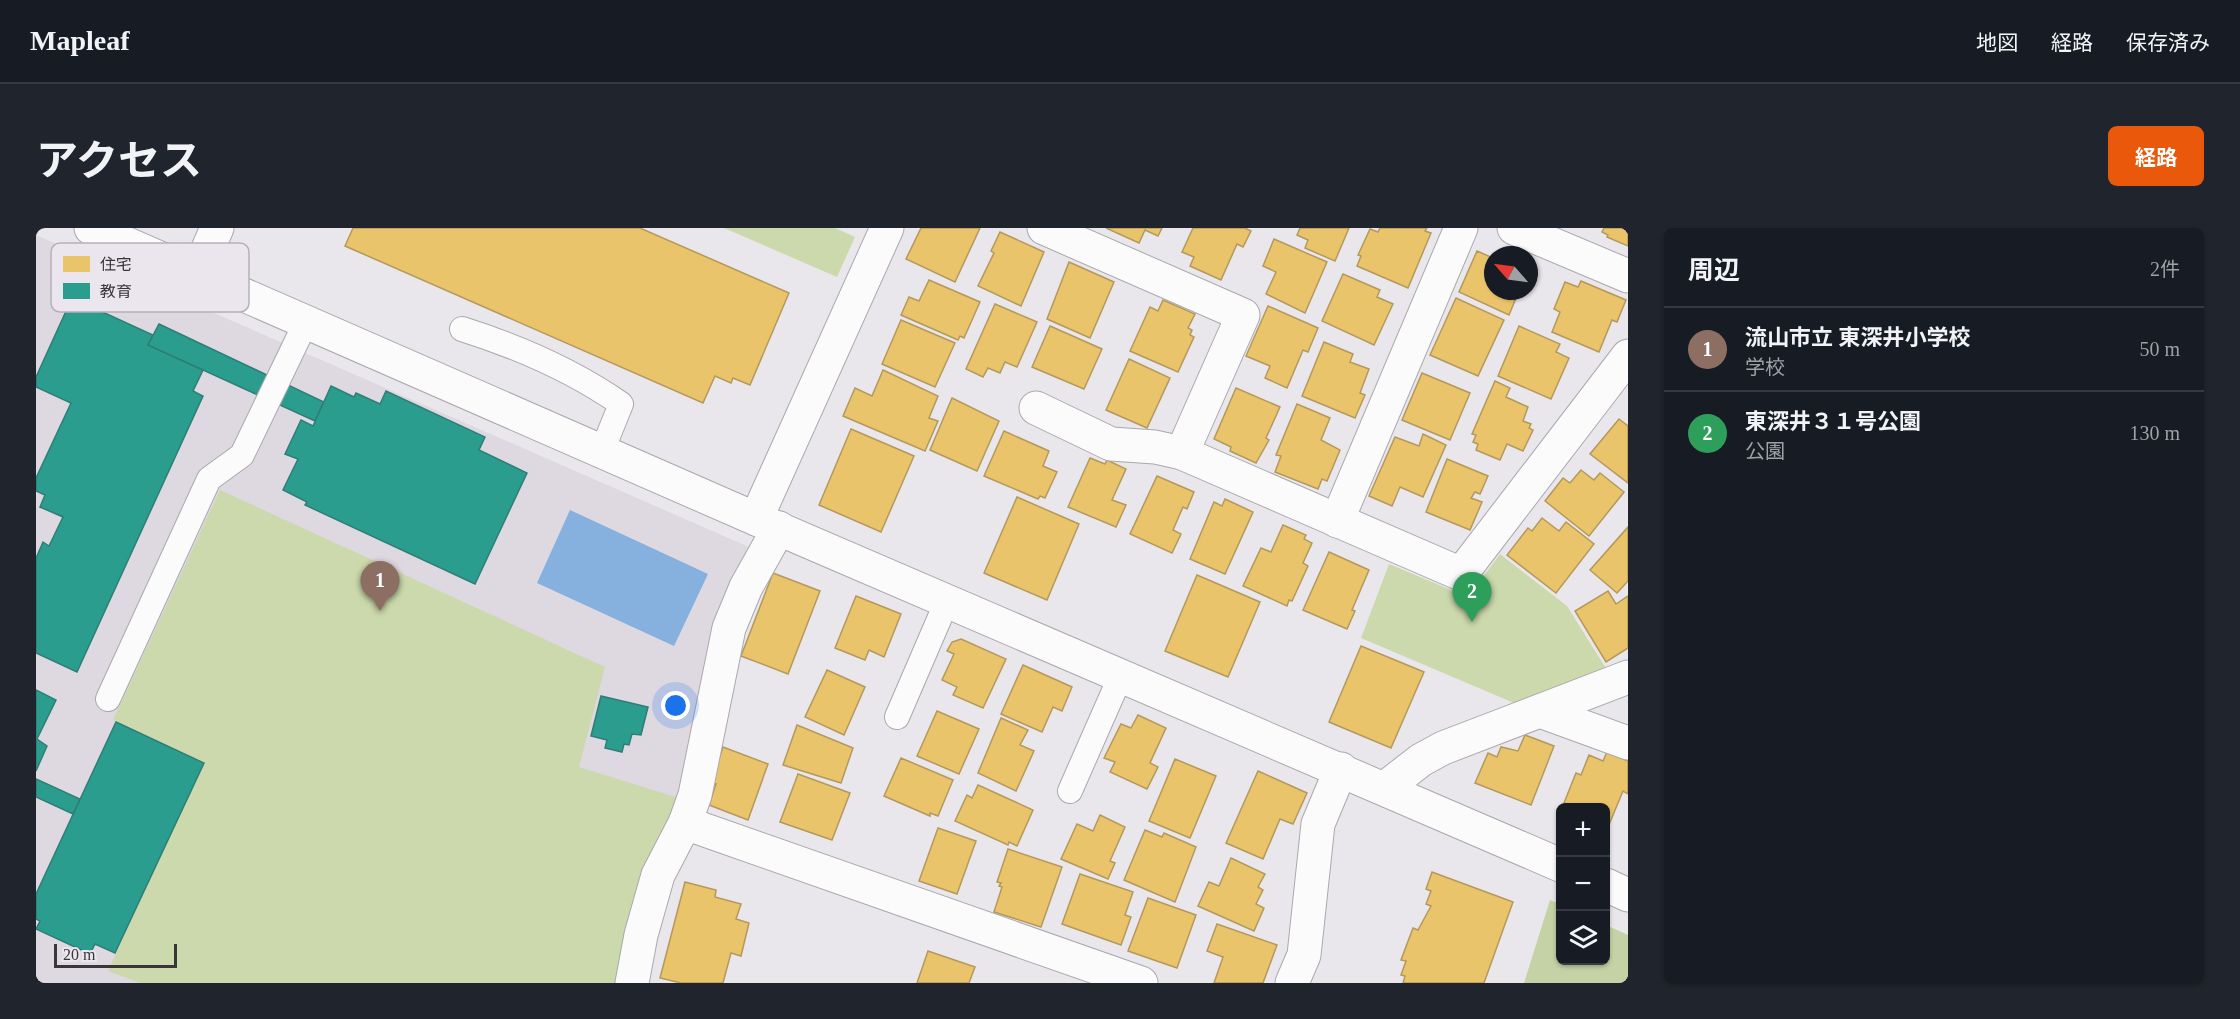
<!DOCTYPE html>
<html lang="ja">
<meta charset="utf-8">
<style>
body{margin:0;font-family:"Times New Roman","Noto Sans JP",serif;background:#20242c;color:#f1f3f6}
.controls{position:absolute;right:18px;bottom:18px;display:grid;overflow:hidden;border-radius:9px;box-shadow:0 2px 4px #0004}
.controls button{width:54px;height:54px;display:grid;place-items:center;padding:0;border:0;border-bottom:2px solid #363941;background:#171b24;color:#f1f3f6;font:30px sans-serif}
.compass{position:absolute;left:1448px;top:18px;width:54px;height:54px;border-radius:50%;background:#171b24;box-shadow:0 2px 4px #0004;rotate:298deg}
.scale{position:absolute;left:18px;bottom:15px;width:123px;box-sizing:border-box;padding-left:6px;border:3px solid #39363a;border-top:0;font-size:16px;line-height:21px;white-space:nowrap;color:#39363a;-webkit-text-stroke:4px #ebe5ee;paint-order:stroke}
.you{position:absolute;left:640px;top:478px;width:21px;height:21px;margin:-15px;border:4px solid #fff;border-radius:50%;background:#1a73e8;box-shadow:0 0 0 9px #1a73e833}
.badge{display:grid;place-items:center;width:39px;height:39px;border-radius:50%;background:#ea580c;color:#fff;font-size:20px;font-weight:700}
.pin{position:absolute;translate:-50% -50px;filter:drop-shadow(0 2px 3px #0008)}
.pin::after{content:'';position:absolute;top:32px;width:21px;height:18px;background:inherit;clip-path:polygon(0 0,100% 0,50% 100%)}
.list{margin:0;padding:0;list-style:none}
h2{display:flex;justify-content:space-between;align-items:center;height:78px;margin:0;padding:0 24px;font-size:26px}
h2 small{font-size:20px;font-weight:400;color:#9ea1a6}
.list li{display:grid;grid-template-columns:39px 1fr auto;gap:18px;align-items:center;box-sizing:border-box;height:84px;padding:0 24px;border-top:2px solid #363941}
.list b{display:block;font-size:22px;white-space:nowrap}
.list p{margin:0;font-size:20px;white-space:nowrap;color:#9ea1a6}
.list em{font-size:20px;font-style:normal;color:#9ea1a6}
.icon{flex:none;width:33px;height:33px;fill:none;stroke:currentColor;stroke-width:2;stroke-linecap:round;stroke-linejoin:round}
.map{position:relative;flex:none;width:1592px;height:755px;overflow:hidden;border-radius:9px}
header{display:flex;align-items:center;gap:36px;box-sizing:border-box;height:84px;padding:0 30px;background:#171b24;border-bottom:2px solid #363941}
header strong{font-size:28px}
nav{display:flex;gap:33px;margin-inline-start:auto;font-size:21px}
.intro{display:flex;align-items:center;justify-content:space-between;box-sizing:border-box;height:144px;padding:0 36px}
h1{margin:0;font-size:42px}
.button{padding:15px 27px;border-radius:9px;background:#ea580c;color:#fff;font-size:21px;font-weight:700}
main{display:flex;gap:36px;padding:0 36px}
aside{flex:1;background:#171b24;border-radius:9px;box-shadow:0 2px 4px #0004}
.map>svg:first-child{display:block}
.built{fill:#ded8e1}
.green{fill:#cbd9ac}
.forest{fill:#c5d2a6}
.water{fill:#86b0de}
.homes{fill:#e9c46a;stroke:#b4995c;stroke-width:1.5}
.schools{fill:#2a9d8f;stroke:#2e7e76;stroke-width:1.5}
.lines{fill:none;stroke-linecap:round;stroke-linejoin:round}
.service-casing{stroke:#aaa8ac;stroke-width:26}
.minor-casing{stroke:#aaa8ac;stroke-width:35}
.tertiary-casing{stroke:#aaa8ac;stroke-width:35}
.service{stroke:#fcfbfc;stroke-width:24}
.minor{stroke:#fcfbfc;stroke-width:33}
.tertiary{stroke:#fcfbfc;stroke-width:33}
.key{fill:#ebe5ee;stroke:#b6b0b8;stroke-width:1.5}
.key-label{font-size:16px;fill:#39363a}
</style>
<header>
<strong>Mapleaf</strong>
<nav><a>地図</a><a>経路</a><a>保存済み</a></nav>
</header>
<div class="intro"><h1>アクセス</h1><a class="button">経路</a></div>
<main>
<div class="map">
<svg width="1592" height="755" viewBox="0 0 1592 755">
<rect width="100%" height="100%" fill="#eae7ec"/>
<!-- built -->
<polygon class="built" points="0,7 713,319 715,324 584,755 0,755"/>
<!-- green -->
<g class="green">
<polygon points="688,0 799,0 819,9 801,49"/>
<polygon points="184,262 569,439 543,539 646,571 584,755 104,755 72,743 167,535 77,492"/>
<polygon points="1464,326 1531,378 1571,442 1478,475 1325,410 1353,336 1432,369"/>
</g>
<!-- forest -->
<polygon class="forest" points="1514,672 1524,676 1524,732 1570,732 1570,697 1592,707 1592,755 1488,755"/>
<!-- water -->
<polygon class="water" points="534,282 672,346 638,418 501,355"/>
<!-- homes -->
<g class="homes">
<polygon points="317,0 604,0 753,65 714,157 697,150 695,155 679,148 667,175 309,18"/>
<polygon points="885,0 944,0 919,54 870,31"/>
<polygon points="1070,0 1126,0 1122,8 1109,2 1103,15"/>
<polygon points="1157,0 1209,0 1215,3 1207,19 1201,16 1185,52 1154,38 1158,29 1146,24"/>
<polygon points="1264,0 1313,0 1299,33 1269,20 1272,12 1261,7"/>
<polygon points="1344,0 1391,0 1389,3 1395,5 1372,60 1321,38 1325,28 1322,27 1334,1 1342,4"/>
<polygon points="1568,0 1592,0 1592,18 1571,9 1572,7 1566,4"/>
<polygon points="964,4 1008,24 985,78 942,58 958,25 955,23"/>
<polygon points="1238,11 1291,34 1269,85 1230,66 1240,44 1227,38"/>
<polygon points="1441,23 1457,30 1457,63 1483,63 1473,87 1423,64"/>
<polygon points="1033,34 1078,54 1054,110 1011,91"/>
<polygon points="1307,46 1344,62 1341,69 1357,76 1338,117 1286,93"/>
<polygon points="893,52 944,74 928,110 924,108 922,112 865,87 873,69 883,73"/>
<polygon points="1545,53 1590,72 1581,94 1576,92 1563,124 1516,104 1524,84 1518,81 1529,54 1542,59"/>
<polygon points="1420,70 1468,92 1442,148 1394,127"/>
<polygon points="1127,72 1159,86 1152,100 1156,102 1154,107 1158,109 1142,144 1094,123 1114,79 1122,83"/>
<polygon points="959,76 1001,94 981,139 969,134 964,145 952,140 947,149 930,141"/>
<polygon points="1232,78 1282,100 1272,124 1267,122 1251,160 1229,150 1234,138 1210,128"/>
<polygon points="865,92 919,115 899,159 846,136"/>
<polygon points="1014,98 1066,121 1048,161 996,139"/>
<polygon points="1483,98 1524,116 1520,124 1533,130 1515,171 1462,148"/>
<polygon points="1288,114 1317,126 1314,134 1333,141 1324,165 1329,167 1319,190 1266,168"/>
<polygon points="1093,131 1134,150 1111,200 1070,182"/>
<polygon points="847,142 902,168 893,190 902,193 889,223 807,188 819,160 836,168"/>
<polygon points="1386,145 1434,165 1414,212 1366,192"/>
<polygon points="1459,153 1474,160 1470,169 1492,179 1487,193 1495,196 1493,200 1497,202 1487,223 1471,216 1464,232 1440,222 1442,216 1437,214 1440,207 1436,206"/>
<polygon points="1200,160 1244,179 1230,210 1233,212 1220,235 1194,223 1195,219 1178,211"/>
<polygon points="916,170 963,193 941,243 894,222"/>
<polygon points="1261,176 1294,190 1285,212 1304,222 1291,253 1286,251 1282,261 1239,244 1245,228 1240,227"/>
<polygon points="1583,191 1592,198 1592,255 1554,226"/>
<polygon points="815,201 878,228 845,304 783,277"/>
<polygon points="968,203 1013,223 1007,238 1021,244 1009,270 1004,268 1002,271 948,248"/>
<polygon points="1387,206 1410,217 1387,269 1364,259 1356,278 1333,268 1359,209 1383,218"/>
<polygon points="1054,230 1069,236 1071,232 1090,241 1076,272 1090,277 1080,299 1032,279"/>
<polygon points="1411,231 1452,248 1444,266 1439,264 1435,270 1446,274 1434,302 1390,284"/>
<polygon points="1545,242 1558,252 1564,245 1588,264 1553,308 1509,273 1527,250 1534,255"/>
<polygon points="1121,248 1158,264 1151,281 1147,279 1137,302 1145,306 1136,325 1094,306"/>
<polygon points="981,269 1043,296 1011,372 948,345"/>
<polygon points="1189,271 1217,284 1189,346 1154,331 1178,274 1186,278"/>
<polygon points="1506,290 1523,303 1530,294 1558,316 1520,365 1471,327 1492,300 1496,303"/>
<polygon points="1247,297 1270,307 1268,311 1276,315 1267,335 1272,338 1256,373 1253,372 1251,378 1207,358 1225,320 1235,324"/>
<polygon points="1592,299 1592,353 1581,365 1554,342"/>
<polygon points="1293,324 1333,342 1316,382 1319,383 1311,401 1267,382"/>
<polygon points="737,345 784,363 752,446 705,428"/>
<polygon points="1161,347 1224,374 1192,449 1129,423"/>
<polygon points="1572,363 1580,376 1592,368 1592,420 1570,434 1539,383"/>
<polygon points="820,368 865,386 848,429 833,422 829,432 799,420"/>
<polygon points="925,411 970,431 947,480 917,467 921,459 906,452 918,426 911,423 916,414"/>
<polygon points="1325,418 1388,444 1355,520 1293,494"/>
<polygon points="987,437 1036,459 1026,483 1017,479 1006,504 965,486"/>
<polygon points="791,442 829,459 808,507 769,489"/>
<polygon points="901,483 943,501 923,546 881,528"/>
<polygon points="1102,487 1130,500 1114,535 1122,539 1111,561 1074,544 1079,534 1068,530 1085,496 1095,500"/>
<polygon points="965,490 992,502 984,517 998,523 980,563 942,545"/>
<polygon points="761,497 817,520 805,555 747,537"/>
<polygon points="1489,507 1518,518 1495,577 1439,555 1452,525 1461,529 1465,519 1482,523"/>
<polygon points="687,519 732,536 712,592 673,577 680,556 675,554"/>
<polygon points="1571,524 1592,533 1592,566 1587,563 1570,604 1570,580 1526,580 1540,545 1545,547 1553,527 1567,533"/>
<polygon points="865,530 917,552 902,588 894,585 894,588 848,568"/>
<polygon points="1139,531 1180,548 1154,610 1113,593"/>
<polygon points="1222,543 1271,565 1257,596 1244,591 1227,631 1190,615"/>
<polygon points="762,546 814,565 796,612 744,594"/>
<polygon points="942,557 997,582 981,618 973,614 972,617 919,593 931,567 936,570"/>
<polygon points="1064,587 1089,599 1074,633 1079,635 1072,651 1025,631 1041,596 1057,603"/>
<polygon points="902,600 940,613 921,666 883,653"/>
<polygon points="1109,602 1126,609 1128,605 1160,619 1139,674 1088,652"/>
<polygon points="972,621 1026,639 1005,699 958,684 966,659 963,658 965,655 961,654"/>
<polygon points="1195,630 1229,646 1222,659 1227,662 1220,676 1228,680 1218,703 1162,678 1173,654 1183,658"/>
<polygon points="1396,644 1477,674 1448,755 1367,755 1369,748 1365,747 1370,733 1365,732 1377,700 1382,702 1395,678 1390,676 1395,663 1390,661"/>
<polygon points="1044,646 1097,664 1089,687 1095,689 1085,717 1026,696"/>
<polygon points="649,654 680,662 679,669 705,676 700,691 713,695 705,728 695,725 687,755 645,755 624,750"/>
<polygon points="1112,670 1160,687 1141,740 1092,723"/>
<polygon points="1181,696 1241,717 1227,755 1178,755 1187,729 1171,723"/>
<polygon points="892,723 939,739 933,755 881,755"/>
</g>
<!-- schools -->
<g class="schools">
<polygon points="36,70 117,107 112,117 167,142 157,163 167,168 41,444 0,425 0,330 7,314 13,318 27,289 4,279 9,267 0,263 0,250 35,175 0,159 0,149"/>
<polygon points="123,96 288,174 279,193 112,117"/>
<polygon points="295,158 318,169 320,165 344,176 350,163 449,209 443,222 491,245 439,356 269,277 271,274 247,262 262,231 249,226 265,192 277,198"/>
<polygon points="0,462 20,472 1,511 11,518 0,543"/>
<polygon points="565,468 612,479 605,507 596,506 593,517 588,516 586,524 569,520 571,512 555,508"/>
<polygon points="80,494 168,535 79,725 59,716 54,726 0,701 4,693 0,691 0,666"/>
<polygon points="0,551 44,571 37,586 0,569"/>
</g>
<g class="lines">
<defs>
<g id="service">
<path d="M426 101C483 119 536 142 585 176L566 223"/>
<polyline points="72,471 173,251 206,227 270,94"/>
<polyline points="861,489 911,373"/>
<polyline points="1034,563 1085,447"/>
</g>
<g id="minor">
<polyline points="1008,0 1207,87 1146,225 1425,346 1592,128"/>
<polyline points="1478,0 1592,48"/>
<polyline points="161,46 181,0"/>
<polyline points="1000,180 1075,216 1119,219 1146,225"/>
<polyline points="720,291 851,0"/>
<polyline points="1301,293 1425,0"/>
<polyline points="1504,483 1592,515"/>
<polyline points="1349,560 1385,532 1407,520 1592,449"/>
<polyline points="649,595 1105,755"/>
<polyline points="596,755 605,707 622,647 649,595 659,567 693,400 710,359 743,300"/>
<polyline points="1256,755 1268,727 1282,596 1305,541"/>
</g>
<g id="tertiary">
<polyline points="55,0 720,291 1524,637"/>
<polyline points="1570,657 1592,667"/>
</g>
</defs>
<!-- service casing -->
<use href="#service" class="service-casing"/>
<!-- minor casing -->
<use href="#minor" class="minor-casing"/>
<!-- tertiary casing -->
<use href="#tertiary" class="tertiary-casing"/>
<!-- service -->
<use href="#service" class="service"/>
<!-- minor -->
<use href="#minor" class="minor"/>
<!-- tertiary -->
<use href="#tertiary" class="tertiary"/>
</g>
<!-- legend -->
<rect x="15" y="15" width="198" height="69" rx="9" class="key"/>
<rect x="27" y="28" width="27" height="16" fill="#e9c46a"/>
<rect x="27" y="55" width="27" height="16" fill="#2a9d8f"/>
<g class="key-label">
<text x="64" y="42">住宅</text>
<text x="64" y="69">教育</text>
</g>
</svg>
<div class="controls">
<button>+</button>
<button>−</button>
<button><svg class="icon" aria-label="layers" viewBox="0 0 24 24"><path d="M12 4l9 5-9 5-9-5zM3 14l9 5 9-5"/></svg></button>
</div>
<svg class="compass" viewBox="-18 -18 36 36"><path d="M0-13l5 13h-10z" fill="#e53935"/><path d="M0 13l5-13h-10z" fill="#9ea1a6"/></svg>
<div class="scale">20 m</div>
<div class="you"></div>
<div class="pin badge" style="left:344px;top:383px;background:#8d6e63">1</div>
<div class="pin badge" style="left:1436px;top:394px;background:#2e9e5b">2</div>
</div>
<aside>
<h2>周辺<small>2件</small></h2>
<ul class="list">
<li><span class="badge" style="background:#8d6e63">1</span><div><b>流山市立 東深井小学校</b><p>学校</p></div><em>50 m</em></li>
<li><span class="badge" style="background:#2e9e5b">2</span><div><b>東深井３１号公園</b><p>公園</p></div><em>130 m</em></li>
</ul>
</aside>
</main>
